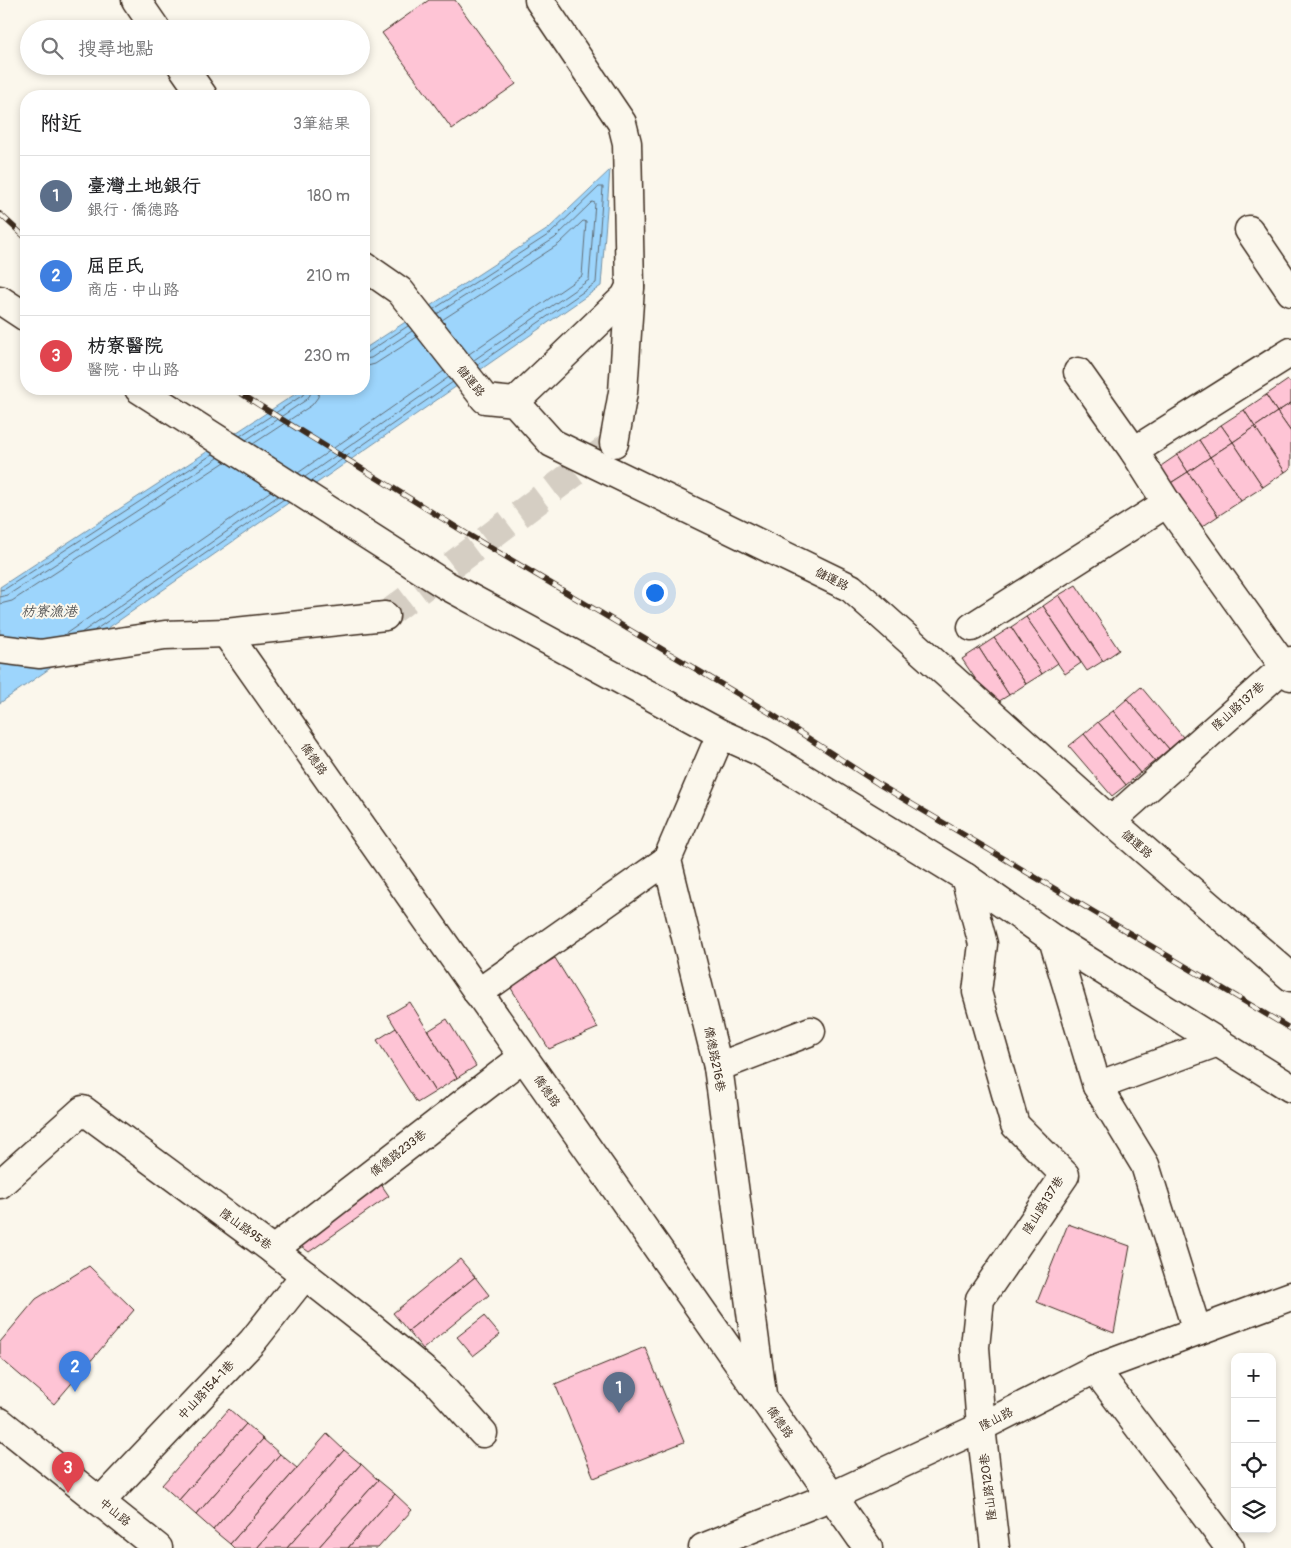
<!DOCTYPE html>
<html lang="zh-TW">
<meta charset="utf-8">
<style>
body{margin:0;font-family:Pangolin,"LXGW WenKai TC",sans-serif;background:#f2f2f2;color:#202124}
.controls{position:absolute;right:15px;bottom:15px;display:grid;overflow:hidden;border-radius:10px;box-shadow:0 2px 8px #0003}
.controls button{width:45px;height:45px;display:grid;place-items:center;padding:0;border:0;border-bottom:1px solid #e0e0e0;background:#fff;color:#202124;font:25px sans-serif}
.you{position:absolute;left:654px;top:592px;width:18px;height:18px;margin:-12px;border:4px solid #fff;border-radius:50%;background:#1a73e8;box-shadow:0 0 0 8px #1a73e833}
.badge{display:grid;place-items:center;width:32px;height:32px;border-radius:50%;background:#1a73e8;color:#fff;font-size:16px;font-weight:700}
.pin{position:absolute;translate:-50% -41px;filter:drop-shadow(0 1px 2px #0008)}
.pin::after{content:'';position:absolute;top:26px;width:18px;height:15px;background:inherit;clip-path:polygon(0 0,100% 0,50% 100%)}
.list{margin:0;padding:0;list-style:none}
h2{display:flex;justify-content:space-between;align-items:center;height:65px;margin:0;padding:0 20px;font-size:21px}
h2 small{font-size:16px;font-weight:400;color:#757577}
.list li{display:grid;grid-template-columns:32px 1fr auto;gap:15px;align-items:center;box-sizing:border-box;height:80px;padding:0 20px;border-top:1px solid #e0e0e0}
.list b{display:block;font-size:19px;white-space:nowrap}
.list p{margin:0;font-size:16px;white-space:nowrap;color:#757577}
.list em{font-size:16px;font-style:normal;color:#757577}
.icon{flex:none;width:28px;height:28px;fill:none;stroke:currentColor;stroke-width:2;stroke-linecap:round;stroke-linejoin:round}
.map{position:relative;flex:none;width:1291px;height:1548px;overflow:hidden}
.search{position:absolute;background:#fff;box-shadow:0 2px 8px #0003;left:20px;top:20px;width:350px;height:55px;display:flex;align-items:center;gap:12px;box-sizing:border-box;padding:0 18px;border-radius:28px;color:#757577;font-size:19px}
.panel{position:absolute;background:#fff;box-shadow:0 2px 8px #0003;left:20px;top:90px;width:350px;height:305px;border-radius:20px}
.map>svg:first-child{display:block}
.water{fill:#9dd5fc;stroke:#7691a3}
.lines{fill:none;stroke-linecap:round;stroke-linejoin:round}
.shore{stroke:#626e77;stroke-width:1}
.building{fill:#fec4d5;stroke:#3b2a1e}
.minor-tunnel{stroke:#d5cec3;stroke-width:28;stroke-dasharray:28 14;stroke-linecap:butt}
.minor-casing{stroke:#3b2a1e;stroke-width:31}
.minor{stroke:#fbf7ec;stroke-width:28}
.rail-casing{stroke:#3b2a1e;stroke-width:5.5}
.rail{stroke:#fbf7ec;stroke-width:4;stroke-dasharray:11;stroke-linecap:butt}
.labels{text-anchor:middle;stroke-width:4;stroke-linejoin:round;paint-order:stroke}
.street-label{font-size:12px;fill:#3b2a1e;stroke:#fbf7ec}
.water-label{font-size:14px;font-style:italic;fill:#545556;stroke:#fbf7ec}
</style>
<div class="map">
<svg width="1291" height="1548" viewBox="0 0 1291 1548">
<rect width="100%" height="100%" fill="#fbf7ec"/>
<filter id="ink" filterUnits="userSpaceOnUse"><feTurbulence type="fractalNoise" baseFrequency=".02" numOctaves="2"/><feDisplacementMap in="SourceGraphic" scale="10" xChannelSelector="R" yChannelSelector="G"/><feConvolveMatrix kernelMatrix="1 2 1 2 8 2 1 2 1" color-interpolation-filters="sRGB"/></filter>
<g filter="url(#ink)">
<!-- water -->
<polygon class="water" points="610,170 601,286 0,703 0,587 303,389 364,389 364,349 548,229"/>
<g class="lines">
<!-- shore -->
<g class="shore">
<polyline points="434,309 551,233 599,187 603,187 596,283 477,365"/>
<polyline points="437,314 555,238 592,202 595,203 589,280 474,360"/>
<polyline points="442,320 559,244 583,221 586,222 582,276 469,354"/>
<polyline points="364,353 368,352 408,326"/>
<polyline points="364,359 371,358 412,331"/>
<polyline points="364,367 375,364 417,337"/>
<polyline points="240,436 303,395 305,389"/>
<polyline points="246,440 306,400 310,395 311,389"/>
<polyline points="253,444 312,405 318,397 319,389"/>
<polyline points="298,473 444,371"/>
<polyline points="305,477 449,377"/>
<polyline points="311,481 453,382"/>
<polyline points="0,590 5,589 213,454"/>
<polyline points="0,597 8,595 218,458"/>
<polyline points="0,604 12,601 225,462"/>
<polyline points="95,630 284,499"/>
<polyline points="81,633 278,496"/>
<polyline points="64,635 271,491"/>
</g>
</g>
<!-- building -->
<g class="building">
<polygon points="429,0 455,0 516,84 452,129 382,33"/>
<polygon points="1288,380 1291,384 1291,403 1277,412 1266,395"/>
<polygon points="1266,395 1277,412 1255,427 1244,410"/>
<polygon points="1291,403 1291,432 1277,412"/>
<polygon points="1244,410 1255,427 1233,442 1221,425"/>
<polygon points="1277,412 1291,432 1291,468 1285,472 1255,427"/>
<polygon points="1221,425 1233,442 1210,457 1199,440"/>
<polygon points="1255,427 1285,472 1263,487 1233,442"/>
<polygon points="1199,440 1210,457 1188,472 1177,455"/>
<polygon points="1233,442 1263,487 1241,501 1210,457"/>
<polygon points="1177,455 1188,472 1166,486 1155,470"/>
<polygon points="1210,457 1241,501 1218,516 1188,472"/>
<polygon points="1188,472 1218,516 1196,531 1166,486"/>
<polygon points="1076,585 1119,650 1103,661 1059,595"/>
<polygon points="1059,595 1103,661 1087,671 1043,606"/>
<polygon points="1043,606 1081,663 1065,674 1026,617"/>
<polygon points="1026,617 1058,663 1042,674 1011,627"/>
<polygon points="1011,627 1042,674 1026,684 994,638"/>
<polygon points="994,638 1026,684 1009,695 979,648"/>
<polygon points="979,648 1009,695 993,705 962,659"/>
<polygon points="1141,687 1183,737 1169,749 1127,699"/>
<polygon points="1127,699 1169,749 1155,761 1113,711"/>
<polygon points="1113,711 1155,761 1140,773 1098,722"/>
<polygon points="1098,722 1140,773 1126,785 1084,734"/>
<polygon points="1084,734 1126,785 1112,796 1069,746"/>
<polygon points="555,958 598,1028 549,1049 509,985"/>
<polygon points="410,1002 457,1078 435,1092 388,1015"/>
<polygon points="447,1019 476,1066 457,1078 428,1031"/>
<polygon points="396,1028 435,1092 417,1103 377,1040"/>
<polygon points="374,1174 389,1196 309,1252 287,1236"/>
<polygon points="1068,1224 1130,1246 1114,1333 1037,1302"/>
<polygon points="460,1259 475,1277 408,1331 393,1313"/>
<polygon points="89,1266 134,1310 54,1404 0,1358 0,1342 36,1299"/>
<polygon points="475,1277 489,1295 423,1349 408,1331"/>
<polygon points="484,1316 500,1335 473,1356 457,1337"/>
<polygon points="645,1347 684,1442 594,1478 555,1384"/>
<polygon points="229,1409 246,1424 179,1500 162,1485"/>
<polygon points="246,1424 263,1439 196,1515 179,1500"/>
<polygon points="327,1434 344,1450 257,1548 234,1548 230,1544"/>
<polygon points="263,1439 280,1454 213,1530 196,1515"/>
<polygon points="344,1450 361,1464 287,1548 257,1548"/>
<polygon points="280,1454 297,1468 230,1544 213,1530"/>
<polygon points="361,1464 378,1480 318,1548 287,1548"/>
<polygon points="378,1480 395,1494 348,1548 318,1548"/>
<polygon points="395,1494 412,1510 378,1548 348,1548"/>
</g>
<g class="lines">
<!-- minor-tunnel -->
<polyline class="minor-tunnel" points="385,616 614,443"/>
<defs>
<g id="minor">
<polyline points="136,0 156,29"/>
<polyline points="182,66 203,96"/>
<polyline points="1249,230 1291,292"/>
<polyline points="364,266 400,291 485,399 515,402 552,443 851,588 1111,821 1291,977"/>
<polyline points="0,300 26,317"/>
<polyline points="1078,372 1134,451 1167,503 1291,676"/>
<polyline points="139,389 444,584 721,734 761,752 965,877 1053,939 1291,1088"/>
<polyline points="515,402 625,297 630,287 627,143 622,123 539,0"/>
<polyline points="614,443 623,392 630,287"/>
<polyline points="1134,451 1291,352"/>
<polyline points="972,627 1167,503"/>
<polyline points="226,633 868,1548"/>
<polyline points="0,649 40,654 165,635 226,633 385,616"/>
<polyline points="721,734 667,860 718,1067 762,1394"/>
<polyline points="1111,821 1291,661"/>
<polyline points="965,877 983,944 977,992 1015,1125 1065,1175 980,1299 975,1347 981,1427 995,1548"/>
<polyline points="1053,939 1097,1086 1145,1165 1197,1331"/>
<polyline points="478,993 667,860"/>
<polyline points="718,1067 811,1031"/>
<polyline points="1097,1086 1218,1042"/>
<polyline points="0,1184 83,1110 273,1250 371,1327 435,1380 483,1433"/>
<polyline points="273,1250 523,1057"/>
<polyline points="1095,1369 1230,1548"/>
<polyline points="0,1422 158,1548"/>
<polyline points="101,1501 252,1342 305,1275"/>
<polyline points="703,1548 832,1496 981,1427 1095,1369 1291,1296"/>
</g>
</defs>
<!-- minor casing -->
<use href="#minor" class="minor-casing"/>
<!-- minor -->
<use href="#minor" class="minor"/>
<defs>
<g id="rail">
<polyline points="0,214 26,238"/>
<polyline points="234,389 259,405 469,535 770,713 880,785 1291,1029"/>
</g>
</defs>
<!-- rail casing -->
<use href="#rail" class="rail-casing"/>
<!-- rail -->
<use href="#rail" class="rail"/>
</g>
</g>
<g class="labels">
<!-- street labels -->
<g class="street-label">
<text transform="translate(471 381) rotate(51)" y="4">儲運路</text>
<text transform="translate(832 579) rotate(27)" y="4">儲運路</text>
<text transform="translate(1238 706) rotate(-42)" y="4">隆山路137巷</text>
<text transform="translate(314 759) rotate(55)" y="4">僑德路</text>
<text transform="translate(1137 844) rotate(41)" y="4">儲運路</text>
<text transform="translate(715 1059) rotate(79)" y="4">僑德路216巷</text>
<text transform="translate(547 1091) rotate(55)" y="4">僑德路</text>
<text transform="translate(398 1153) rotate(-38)" y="4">僑德路233巷</text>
<text transform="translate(1043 1205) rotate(-58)" y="4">隆山路137巷</text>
<text transform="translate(246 1229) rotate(36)" y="4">隆山路95巷</text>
<text transform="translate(206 1390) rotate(-47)" y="4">中山路154-1巷</text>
<text transform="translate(996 1419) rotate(-27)" y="4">隆山路</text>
<text transform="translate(780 1422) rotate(55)" y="4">僑德路</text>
<text transform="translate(988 1487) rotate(-97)" y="4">隆山路120巷</text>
<text transform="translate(115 1512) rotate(39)" y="4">中山路</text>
</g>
<!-- water labels -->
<g class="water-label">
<text x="49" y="616">枋寮漁港</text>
</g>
</g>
</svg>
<div class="controls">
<button>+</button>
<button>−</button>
<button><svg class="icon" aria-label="locate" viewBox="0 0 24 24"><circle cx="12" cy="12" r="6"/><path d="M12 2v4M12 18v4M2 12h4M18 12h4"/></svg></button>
<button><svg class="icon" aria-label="layers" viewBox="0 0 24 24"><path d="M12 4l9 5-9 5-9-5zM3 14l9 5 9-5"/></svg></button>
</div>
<div class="you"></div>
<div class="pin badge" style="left:619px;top:1413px;background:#5c6f8a">1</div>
<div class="pin badge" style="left:75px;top:1392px;background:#3f7fe0">2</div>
<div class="pin badge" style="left:68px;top:1493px;background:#e0444e">3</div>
<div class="search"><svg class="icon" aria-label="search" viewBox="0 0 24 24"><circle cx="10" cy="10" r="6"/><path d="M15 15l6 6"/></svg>搜尋地點</div>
<section class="panel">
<h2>附近<small>3筆結果</small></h2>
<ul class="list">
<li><span class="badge" style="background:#5c6f8a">1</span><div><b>臺灣土地銀行</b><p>銀行 · 僑德路</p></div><em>180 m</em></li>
<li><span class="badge" style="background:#3f7fe0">2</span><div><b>屈臣氏</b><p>商店 · 中山路</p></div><em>210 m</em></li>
<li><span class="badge" style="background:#e0444e">3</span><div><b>枋寮醫院</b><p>醫院 · 中山路</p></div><em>230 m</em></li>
</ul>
</section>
</div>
